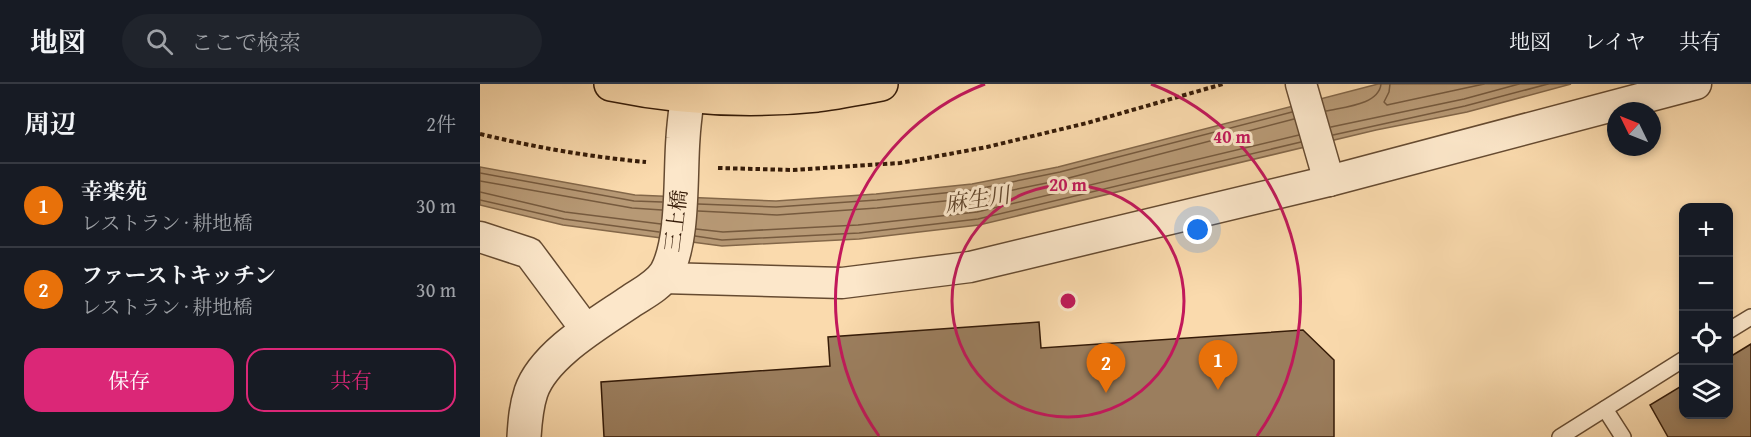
<!DOCTYPE html>
<html lang="ja">
<meta charset="utf-8">
<style>
body{margin:0;font-family:"Gentium Book Plus","Noto Serif JP",serif;background:#20242c;color:#f1f3f6}
.controls{position:absolute;right:18px;bottom:18px;display:grid;overflow:hidden;border-radius:12px;box-shadow:0 3px 9px #0003}
.controls button{width:54px;height:54px;display:grid;place-items:center;padding:0;border:0;border-bottom:2px solid #363941;background:#171b24;color:#f1f3f6;font:30px sans-serif}
.compass{position:absolute;left:1127px;top:18px;width:54px;height:54px;border-radius:50%;background:#171b24;box-shadow:0 3px 9px #0003;rotate:313deg}
.you{position:absolute;left:718px;top:146px;width:21px;height:21px;margin:-15px;border:4px solid #fff;border-radius:50%;background:#1a73e8;box-shadow:0 0 0 9px #1a73e833}
.badge{display:grid;place-items:center;width:39px;height:39px;border-radius:50%;background:#db2777;color:#fff;font-size:20px;font-weight:700}
.pin{position:absolute;translate:-50% -50px;filter:drop-shadow(0 2px 3px #0008)}
.pin::after{content:'';position:absolute;top:32px;width:21px;height:18px;background:inherit;clip-path:polygon(0 0,100% 0,50% 100%)}
.list{margin:0;padding:0;list-style:none}
h2{display:flex;justify-content:space-between;align-items:center;height:78px;margin:0;padding:0 24px;font-size:26px}
h2 small{font-size:20px;font-weight:400;color:#9ea1a6}
.list li{display:grid;grid-template-columns:39px 1fr auto;gap:18px;align-items:center;box-sizing:border-box;height:84px;padding:0 24px;border-top:2px solid #363941}
.list b{display:block;font-size:22px;white-space:nowrap}
.list p{margin:0;font-size:20px;white-space:nowrap;color:#9ea1a6}
.list em{font-size:20px;font-style:normal;color:#9ea1a6}
.actions{display:flex;gap:12px;padding:18px 24px}
.actions a{flex:1;padding:14px 0;border:2px solid #db2777;border-radius:18px;text-align:center;font-size:21px;color:#db2777}
.actions .main{background:#db2777;color:#fff}
.icon{flex:none;width:33px;height:33px;fill:none;stroke:currentColor;stroke-width:2;stroke-linecap:round;stroke-linejoin:round}
.map{position:relative;flex:none;width:1271px;height:353px;overflow:hidden}
header{display:flex;align-items:center;gap:36px;box-sizing:border-box;height:84px;padding:0 30px;background:#171b24;border-bottom:2px solid #363941}
header strong{font-size:28px}
nav{display:flex;gap:33px;margin-inline-start:auto;font-size:21px}
.search{width:420px;height:54px;background:#20242c;display:flex;align-items:center;gap:15px;box-sizing:border-box;padding:0 21px;border-radius:33px;color:#9ea1a6;font-size:22px}
main{display:flex}
aside{flex:1;background:#171b24}
.map>svg:first-child{display:block}
.water{fill:#b79975;stroke:#836749;stroke-width:1.5}
.lines{fill:none;stroke-linecap:round;stroke-linejoin:round}
.shore{stroke:#765a3e;stroke-width:1.5}
.building{fill:#9b7e5e;stroke:#351b08;stroke-width:1.5}
.service-casing{stroke:#664b31;stroke-width:18}
.minor-casing{stroke:#664b31;stroke-width:33}
.tertiary-casing{stroke:#664b31;stroke-width:36}
.primary-casing{stroke:#351b08;stroke-width:36}
.path{stroke:#351b08;stroke-width:4;stroke-dasharray:4.5 3;stroke-linecap:butt}
.service{stroke:#fce7ca;stroke-width:15}
.minor{stroke:#fce7ca;stroke-width:30}
.tertiary{stroke:#fce7ca;stroke-width:33}
.primary{stroke:#fadaad;stroke-width:33}
.ring{fill:none;stroke:#c2185b;stroke-width:3}
.labels{text-anchor:middle;stroke-width:6;stroke-linejoin:round;paint-order:stroke}
.street-label{font-size:21px;fill:#351b08;stroke:#fce7ca}
.water-label{font-size:22px;font-style:italic;fill:#62472e;stroke:#fce7ca}
.centre{fill:#c2185b;stroke:#fce7ca;stroke-width:3}
.ring-label{font-size:18px;text-anchor:middle;font-weight:bold;fill:#c2185b;stroke:#fce7ca;stroke-width:6;stroke-linejoin:round;paint-order:stroke}
</style>
<header>
<strong>地図</strong>
<div class="search"><svg class="icon" aria-label="search" viewBox="0 0 24 24"><circle cx="10" cy="10" r="6"/><path d="M15 15l6 6"/></svg>ここで検索</div>
<nav><a>地図</a><a>レイヤ</a><a>共有</a></nav>
</header>
<main>
<aside>
<h2>周辺<small>2件</small></h2>
<ul class="list">
<li><span class="badge" style="background:#e8710a">1</span><div><b>幸楽苑</b><p>レストラン · 耕地橋</p></div><em>30 m</em></li>
<li><span class="badge" style="background:#e8710a">2</span><div><b>ファーストキッチン</b><p>レストラン · 耕地橋</p></div><em>30 m</em></li>
</ul>
<div class="actions"><a class="main">保存</a><a>共有</a></div>
</aside>
<div class="map">
<svg width="1271" height="353" viewBox="0 0 1271 353">
<rect width="100%" height="100%" fill="#fadaad"/>
<filter id="stains"><feTurbulence type="fractalNoise" baseFrequency=".00333" numOctaves="4"/><feColorMatrix values="0 0 0 0 .2 0 0 0 0 .09 0 0 0 0 .02 0 0 0 .5 -.17"/></filter>
<radialGradient id="worn" r=".72"><stop offset=".6" stop-color="#630" stop-opacity="0"/><stop offset="1" stop-color="#630" stop-opacity=".3"/></radialGradient>
<!-- water -->
<polygon class="water" points="898,0 1091,0 987,28 896,46 499,141 379,155 242,162 83,141 0,121 0,83 155,111 296,117 396,110 492,100 578,83"/>
<g class="lines">
<!-- shore -->
<g class="shore">
<polyline points="910,0 909,8 904,18 907,21 1004,0"/>
<path d="M846 27C863 23 899 21 901 0"/>
<polyline points="851,43 984,15 1039,0"/>
<polyline points="853,51 985,22 1068,0"/>
<polyline points="0,89 154,117 182,118"/>
<polyline points="0,97 152,124 182,126"/>
<polyline points="0,108 85,128 181,140"/>
<polyline points="0,116 84,135 179,148"/>
<polyline points="218,120 296,123 397,116 493,106 580,88 812,28"/>
<polyline points="218,127 297,131 397,124 494,114 581,96 814,35"/>
<polyline points="216,145 243,148 378,141 497,128 819,51"/>
<polyline points="215,152 242,156 379,149 498,135 821,58"/>
</g>
</g>
<!-- building -->
<g class="building">
<polygon points="559,238 561,264 823,246 854,276 854,353 124,353 121,298 350,282 348,253"/>
<polygon points="1271,260 1271,353 1188,353 1170,321 1203,301 1203,330 1248,330 1248,274"/>
</g>
<g class="lines">
<defs>
<g id="service">
<polyline points="1248,247 1271,233"/>
<polyline points="1125,325 1143,353"/>
<polyline points="1080,353 1204,275"/>
</g>
<g id="minor">
<polyline points="821,0 849,97"/>
<polyline points="0,153 49,169 107,247"/>
<polyline points="183,194 362,199 490,183 849,97 1216,0"/>
</g>
<path id="tertiary" d="M44 353C45 337 46 323 51 308 64 270 119 239 151 217 163 209 178 202 186 189 204 157 200 92 203 54 204 36 207 18 209 0"/>
<path id="primary" d="M131 0C199 14 268 18 337 11 359 8 380 4 401 0"/>
</defs>
<!-- service casing -->
<use href="#service" class="service-casing"/>
<!-- minor casing -->
<use href="#minor" class="minor-casing"/>
<!-- tertiary casing -->
<use href="#tertiary" class="tertiary-casing"/>
<!-- primary casing -->
<use href="#primary" class="primary-casing"/>
<!-- path -->
<g class="path">
<path d="M0 50C54 63 110 73 166 78"/>
<polyline points="238,84 313,86 420,79 507,63 607,39 743,0"/>
</g>
<!-- service -->
<use href="#service" class="service"/>
<!-- minor -->
<use href="#minor" class="minor"/>
<!-- tertiary -->
<use href="#tertiary" class="tertiary"/>
<!-- primary -->
<use href="#primary" class="primary"/>
</g>
<!-- distance rings -->
<g class="ring">
<circle cx="588" cy="217" r="116"/>
<path d="M399 352A232 232 0 0 1 505 0M671 0A232 232 0 0 1 777 352"/>
</g>
<g class="labels">
<!-- street labels -->
<g class="street-label">
<text transform="translate(196 137) rotate(-83)" y="7">三上橋</text>
</g>
<!-- water labels -->
<g class="water-label">
<text transform="translate(497 115) rotate(-9)" y="8">麻生川</text>
</g>
</g>
<circle cx="588" cy="217" r="9" class="centre"/>
<g class="ring-label">
<text x="752" y="59">40 m</text>
<text x="588" y="107">20 m</text>
</g>
<rect width="100%" height="100%" filter="url(#stains)"/>
<rect width="100%" height="100%" fill="url(#worn)"/>
</svg>
<div class="controls">
<button>+</button>
<button>−</button>
<button><svg class="icon" aria-label="locate" viewBox="0 0 24 24"><circle cx="12" cy="12" r="6"/><path d="M12 2v4M12 18v4M2 12h4M18 12h4"/></svg></button>
<button><svg class="icon" aria-label="layers" viewBox="0 0 24 24"><path d="M12 4l9 5-9 5-9-5zM3 14l9 5 9-5"/></svg></button>
</div>
<svg class="compass" viewBox="-18 -18 36 36"><path d="M0-13l5 13h-10z" fill="#e53935"/><path d="M0 13l5-13h-10z" fill="#9ea1a6"/></svg>
<div class="you"></div>
<div class="pin badge" style="left:738px;top:306px;background:#e8710a">1</div>
<div class="pin badge" style="left:626px;top:309px;background:#e8710a">2</div>
</div>
</main>
